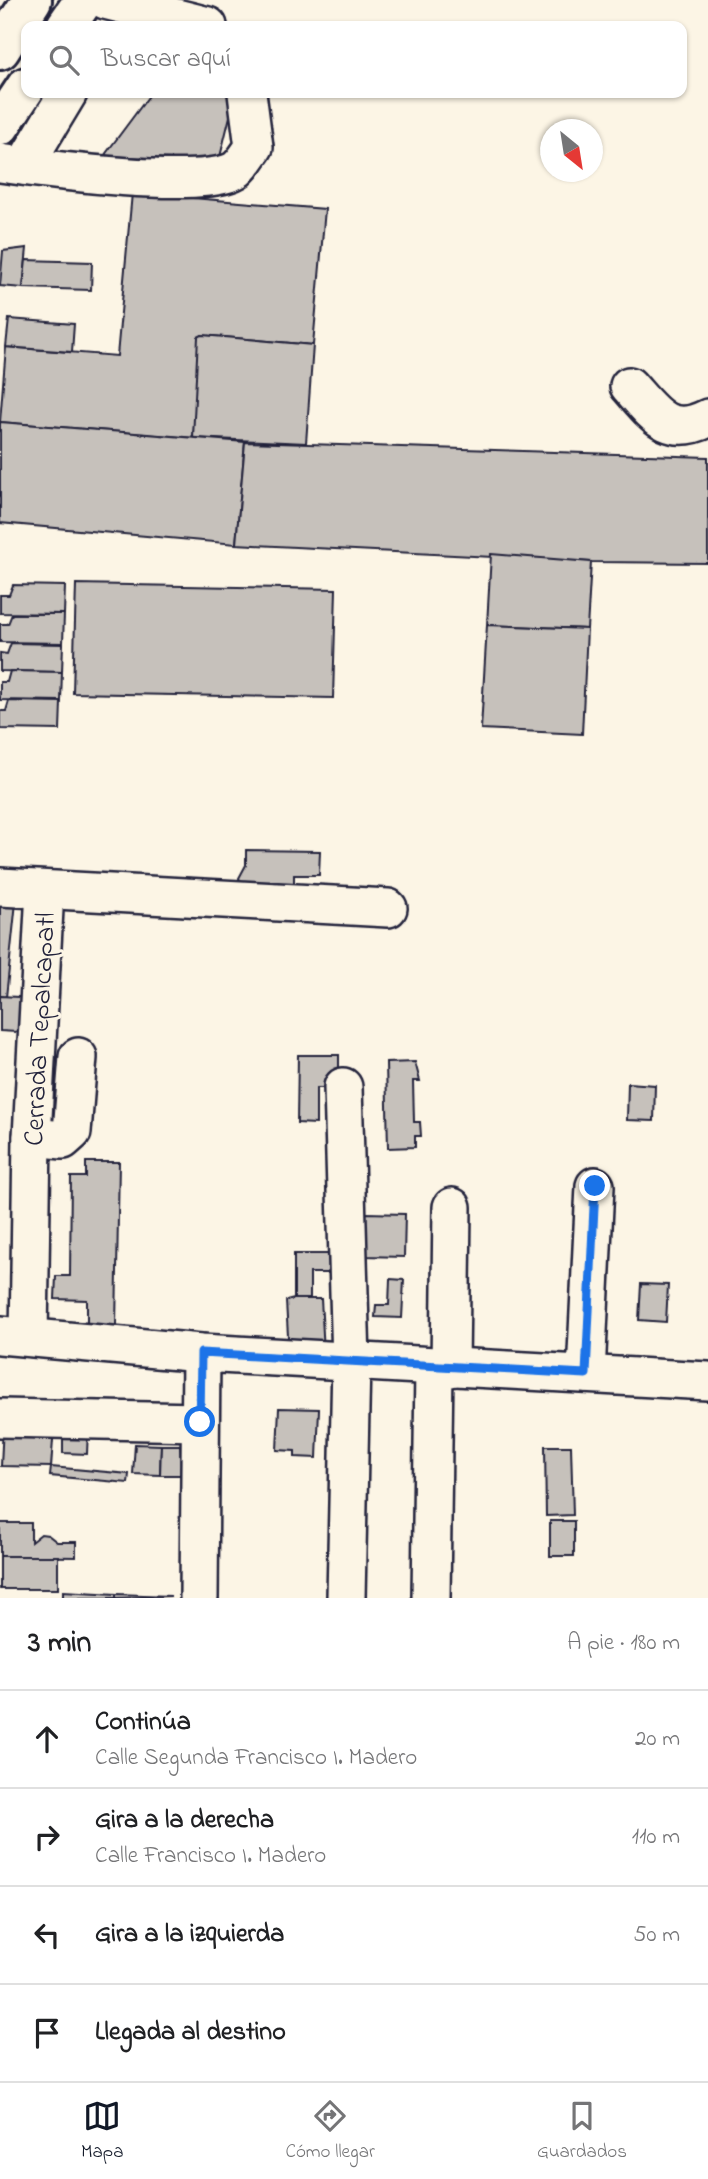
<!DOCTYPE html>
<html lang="es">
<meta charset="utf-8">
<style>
body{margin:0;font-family:"Indie Flower",sans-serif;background:#f2f2f2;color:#202124}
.compass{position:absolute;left:540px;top:119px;width:63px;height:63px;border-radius:50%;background:#fff;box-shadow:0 2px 5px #0004;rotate:150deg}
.stop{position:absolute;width:21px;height:21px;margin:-16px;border:5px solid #1a73e8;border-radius:50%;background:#fff}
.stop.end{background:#1a73e8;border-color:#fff;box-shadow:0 2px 7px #0008}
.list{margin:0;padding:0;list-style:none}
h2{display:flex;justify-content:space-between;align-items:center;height:91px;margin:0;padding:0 28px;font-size:30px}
h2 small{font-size:23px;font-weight:400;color:#757577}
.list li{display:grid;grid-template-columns:46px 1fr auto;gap:21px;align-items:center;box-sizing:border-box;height:98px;padding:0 28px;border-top:2px solid #e0e0e0}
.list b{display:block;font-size:26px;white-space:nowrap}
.list p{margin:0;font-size:23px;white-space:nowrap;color:#757577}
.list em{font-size:23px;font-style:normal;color:#757577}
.icon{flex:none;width:38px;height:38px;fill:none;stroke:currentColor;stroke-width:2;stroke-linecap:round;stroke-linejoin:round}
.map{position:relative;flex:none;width:708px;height:1598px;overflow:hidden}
.search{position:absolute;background:#fff;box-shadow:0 2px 5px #0004;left:21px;right:21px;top:21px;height:77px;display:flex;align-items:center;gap:18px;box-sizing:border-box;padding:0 24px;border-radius:14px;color:#757577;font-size:26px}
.sheet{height:483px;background:#fff}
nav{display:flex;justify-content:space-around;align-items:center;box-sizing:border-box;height:98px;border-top:2px solid #e0e0e0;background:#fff;font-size:19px;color:#757577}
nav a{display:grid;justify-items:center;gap:4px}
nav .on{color:#111827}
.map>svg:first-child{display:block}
.building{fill:#c6c1bb;stroke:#22223b;stroke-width:2}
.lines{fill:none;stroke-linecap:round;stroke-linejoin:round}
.minor-casing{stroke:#22223b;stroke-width:42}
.major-casing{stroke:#22223b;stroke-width:44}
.minor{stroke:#fcf5e5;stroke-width:37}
.major{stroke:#fcf5e5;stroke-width:38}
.route{stroke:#1a73e8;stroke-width:9}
.labels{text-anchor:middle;stroke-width:6;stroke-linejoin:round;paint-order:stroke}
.street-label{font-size:28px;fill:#22223b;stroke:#fcf5e5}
</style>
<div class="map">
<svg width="708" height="1598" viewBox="0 0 708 1598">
<rect width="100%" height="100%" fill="#fcf5e5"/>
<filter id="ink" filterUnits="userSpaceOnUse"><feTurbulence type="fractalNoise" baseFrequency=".0143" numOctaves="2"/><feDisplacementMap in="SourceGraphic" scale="14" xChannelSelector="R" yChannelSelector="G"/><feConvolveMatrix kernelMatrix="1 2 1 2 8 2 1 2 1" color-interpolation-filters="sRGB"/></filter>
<g filter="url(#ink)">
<!-- building -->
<g class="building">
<polygon points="151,93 233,93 234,100 219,161 104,156"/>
<polygon points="132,193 325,209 313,345 202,335 193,438 0,422 6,347 117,356"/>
<polygon points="27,248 23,288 0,286 3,251"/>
<polygon points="26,260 92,262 91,290 23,288"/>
<polygon points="9,319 74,324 72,352 6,347"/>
<polygon points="202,335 313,345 306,443 193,438 198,337"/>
<polygon points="0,422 245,442 236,544 0,523"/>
<polygon points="245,442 708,457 708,563 591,562 236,544"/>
<polygon points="491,554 591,562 587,629 487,625"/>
<polygon points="76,584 336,589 333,698 73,693"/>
<polygon points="13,585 65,586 64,614 0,613 0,595 9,595"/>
<polygon points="12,614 64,614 63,643 0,642 0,624 8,624"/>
<polygon points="487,625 587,629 582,734 481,729"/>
<polygon points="11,643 63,644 62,672 0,671 0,653 7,654"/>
<polygon points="10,671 62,672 61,701 0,700 0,682 7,682"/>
<polygon points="9,701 61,702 60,730 0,729 0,711 6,711"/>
<polygon points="246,850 320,851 319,875 294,875 294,889 242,884 239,878 246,865"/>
<polygon points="0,900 16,902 6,997 0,996"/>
<polygon points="0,996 37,998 34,1033 0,1031"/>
<polygon points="298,1055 339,1055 339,1088 316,1088 316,1124 297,1123"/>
<polygon points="415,1062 420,1081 413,1081 414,1122 420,1122 421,1136 415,1136 415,1147 388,1148 386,1063"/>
<polygon points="628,1083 655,1085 654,1121 627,1120"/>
<polygon points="86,1162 119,1162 116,1326 87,1326 87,1300 55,1299 56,1276 70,1276 71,1177 86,1177"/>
<polygon points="366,1213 405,1214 404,1257 364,1256"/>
<polygon points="294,1254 332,1254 332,1273 310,1273 310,1299 294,1299"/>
<polygon points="390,1279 404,1280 402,1318 375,1317 376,1305 389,1305"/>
<polygon points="641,1284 668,1285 666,1322 639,1320"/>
<polygon points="294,1299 321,1299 324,1352 289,1354 286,1301"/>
<polygon points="279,1408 319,1409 317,1458 295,1457 295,1451 277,1450"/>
<polygon points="3,1425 54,1427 51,1467 1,1466"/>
<polygon points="63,1428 88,1428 87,1454 63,1453"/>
<polygon points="135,1444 161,1445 160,1475 133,1474"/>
<polygon points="161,1445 180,1445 181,1462 192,1462 192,1475 160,1475"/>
<polygon points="545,1446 571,1446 573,1515 546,1516"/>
<polygon points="51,1467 129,1474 128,1483 50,1476"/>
<rect x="550" y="1521" width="24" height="35"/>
<polygon points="0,1523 31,1523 31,1542 41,1534 48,1535 57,1542 76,1542 76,1557 0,1556"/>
<rect x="0" y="1556" width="58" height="33"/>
<polygon points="63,1591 116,1594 116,1598 63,1598"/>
<polygon points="116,1594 171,1596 116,1598"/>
</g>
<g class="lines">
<defs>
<g id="minor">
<polyline points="105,0 208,26"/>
<path d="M0 163C41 169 208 191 237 169 243 164 249 154 254 147L247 93"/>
<polyline points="24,166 68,93"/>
<path d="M629 386C654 414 668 438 708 418"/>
<polyline points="0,887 388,908"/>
<polyline points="343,1087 351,1362 346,1598"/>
<polyline points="32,1137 63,1140 72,1132 78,1057"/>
<polyline points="0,1335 201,1353 708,1381"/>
<polyline points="29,1337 32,1137 45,890"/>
<polyline points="450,1368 452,1207"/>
<polyline points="586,1374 595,1186"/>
<polyline points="0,1418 200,1422"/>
<polyline points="199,1598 201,1353"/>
<polyline points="431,1598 434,1367"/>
</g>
<g id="major">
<polyline points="66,26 84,0"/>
<polyline points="0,50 32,0"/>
<polyline points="0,126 26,87"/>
</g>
</defs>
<!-- minor casing -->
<use href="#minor" class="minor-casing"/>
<!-- major casing -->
<use href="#major" class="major-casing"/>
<!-- minor -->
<use href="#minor" class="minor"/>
<!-- major -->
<use href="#major" class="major"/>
</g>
</g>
<g class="lines" filter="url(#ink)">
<!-- route -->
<polyline class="route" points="200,1422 201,1353 586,1374 595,1186"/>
</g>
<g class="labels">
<!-- street labels -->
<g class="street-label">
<text transform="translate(38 1029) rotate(-87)" y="10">Cerrada Tepalcapatl</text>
</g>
</g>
</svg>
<svg class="compass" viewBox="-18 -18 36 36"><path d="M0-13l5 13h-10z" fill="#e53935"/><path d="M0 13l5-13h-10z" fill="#757577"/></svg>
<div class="stop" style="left:200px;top:1422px"></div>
<div class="stop end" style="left:595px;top:1186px"></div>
<div class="search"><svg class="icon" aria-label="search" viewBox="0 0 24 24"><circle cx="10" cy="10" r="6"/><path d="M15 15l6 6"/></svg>Buscar aquí</div>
</div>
<section class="sheet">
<h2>3 min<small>A pie · 180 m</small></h2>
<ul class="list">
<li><svg class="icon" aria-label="ahead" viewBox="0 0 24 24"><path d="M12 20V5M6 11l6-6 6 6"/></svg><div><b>Continúa</b><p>Calle Segunda Francisco I. Madero</p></div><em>20 m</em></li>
<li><svg class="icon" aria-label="right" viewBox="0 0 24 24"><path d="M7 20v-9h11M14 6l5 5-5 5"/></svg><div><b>Gira a la derecha</b><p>Calle Francisco I. Madero</p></div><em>110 m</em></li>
<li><svg class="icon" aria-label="left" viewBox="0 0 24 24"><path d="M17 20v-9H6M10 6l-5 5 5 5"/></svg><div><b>Gira a la izquierda</b></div><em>50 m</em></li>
<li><svg class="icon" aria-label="arrive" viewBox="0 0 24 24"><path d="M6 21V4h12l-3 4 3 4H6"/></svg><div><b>Llegada al destino</b></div></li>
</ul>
</section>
<nav>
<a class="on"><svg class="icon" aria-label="map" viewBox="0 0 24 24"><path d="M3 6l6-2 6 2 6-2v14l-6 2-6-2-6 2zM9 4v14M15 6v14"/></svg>Mapa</a>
<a><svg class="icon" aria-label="directions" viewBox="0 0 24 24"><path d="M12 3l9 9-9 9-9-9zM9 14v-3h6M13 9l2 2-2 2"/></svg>Cómo llegar</a>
<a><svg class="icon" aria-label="saved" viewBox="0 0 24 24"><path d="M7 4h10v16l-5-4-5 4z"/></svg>Guardados</a>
</nav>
